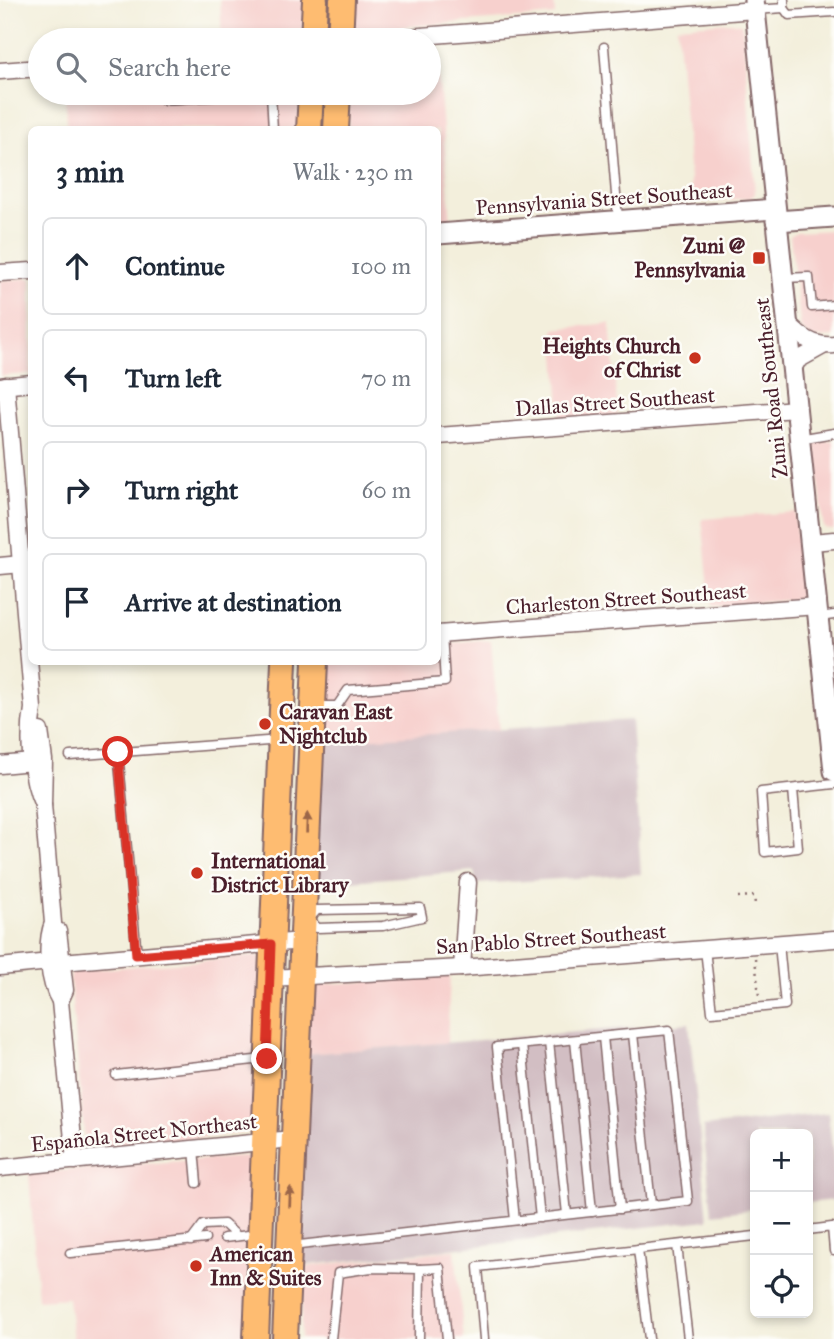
<!DOCTYPE html>
<meta charset="utf-8">
<style>
body{margin:0;font-family:"IM FELL Great Primer",serif;background:#f6f6f7;color:#1f2937}
.controls{position:absolute;right:21px;bottom:21px;display:grid;overflow:hidden;border-radius:10px;box-shadow:0 4px 10px #0003}
.controls button{width:63px;height:63px;display:grid;place-items:center;padding:0;border:0;border-bottom:2px solid #e0e1e3;background:#fff;color:#1f2937;font:35px sans-serif}
.stop{position:absolute;width:21px;height:21px;margin:-16px;border:5px solid #d93025;border-radius:50%;background:#fff}
.stop.end{background:#d93025;border-color:#fff;box-shadow:0 2px 7px #0008}
.list{margin:0;padding:0;list-style:none}
h2{display:flex;justify-content:space-between;align-items:center;height:91px;margin:0;padding:0 28px;font-size:30px}
h2 small{font-size:23px;font-weight:400;color:#747a83}
.list li{display:grid;grid-template-columns:46px 1fr auto;gap:21px;align-items:center;box-sizing:border-box;height:98px;margin:0 14px 14px;padding:0 14px;border:2px solid #e0e1e3;border-radius:10px}
.list b{display:block;font-size:26px;white-space:nowrap}
.list em{font-size:23px;font-style:normal;color:#747a83}
.icon{flex:none;width:38px;height:38px;fill:none;stroke:currentColor;stroke-width:2;stroke-linecap:round;stroke-linejoin:round}
.map{position:relative;flex:none;width:834px;height:1339px;overflow:hidden}
.search{position:absolute;background:#fff;box-shadow:0 4px 10px #0003;left:28px;top:28px;width:413px;height:77px;display:flex;align-items:center;gap:18px;box-sizing:border-box;padding:0 24px;border-radius:38px;color:#747a83;font-size:26px}
.panel{position:absolute;background:#fff;box-shadow:0 4px 10px #0003;left:28px;top:126px;width:413px;height:539px;border-radius:10px}
.map>svg:first-child{display:block}
.built{fill:#f7d0cd}
.industrial{fill:#d2bec3}
.lines{fill:none;stroke-linecap:round;stroke-linejoin:round}
.service-casing{stroke:#856869;stroke-width:11}
.minor-casing{stroke:#856869;stroke-width:19}
.tertiary-casing{stroke:#856869;stroke-width:23}
.primary-casing{stroke:#856869;stroke-width:28}
.path{stroke:#856869;stroke-width:2.5;stroke-dasharray:2 5;stroke-linecap:butt}
.service{stroke:#fff;stroke-width:8}
.minor{stroke:#fff;stroke-width:16}
.tertiary{stroke:#fff;stroke-width:19}
.primary{stroke:#febc71;stroke-width:24}
.oneway{fill:#9b664a}
.route{stroke:#d93025;stroke-width:9}
.poi-dot{fill:#c8321e;stroke:#fdfcf7;stroke-width:2.5}
.labels{text-anchor:middle;stroke-width:5;stroke-linejoin:round;paint-order:stroke}
.street-label{font-size:21px;fill:#4a1f2b;stroke:#fdfcf7}
.poi-label{font-size:21px;font-weight:bold;fill:#4a1f2b;stroke:#fdfcf7;text-anchor:start}
</style>
<div class="map">
<svg width="834" height="1339" viewBox="0 0 834 1339">
<rect width="100%" height="100%" fill="#fdfcf7"/>
<filter id="ink" filterUnits="userSpaceOnUse"><feTurbulence type="fractalNoise" baseFrequency=".0143" numOctaves="2"/><feDisplacementMap in="SourceGraphic" scale="14" xChannelSelector="R" yChannelSelector="G"/><feConvolveMatrix kernelMatrix="1 2 1 2 8 2 1 2 1" color-interpolation-filters="sRGB"/></filter>
<filter id="wash" filterUnits="userSpaceOnUse"><feTurbulence type="fractalNoise" baseFrequency=".00686" numOctaves="4" result="noise"/><feDisplacementMap in="SourceGraphic" scale="28" xChannelSelector="R" yChannelSelector="G"/><feGaussianBlur stdDeviation="1.57" result="paint"/><feColorMatrix in="noise" values="0 0 0 0 0 0 0 0 0 0 0 0 0 0 0 0 0 1.4 0 .05"/><feComposite in="paint" operator="in"/></filter>
<g filter="url(#wash)">
<rect width="100%" height="100%" fill="#f3efdc"/>
<!-- built -->
<g class="built">
<polygon points="220,0 305,0 302,37 295,40 222,40"/>
<polygon points="354,0 554,0 555,15 362,30 353,27"/>
<polygon points="731,22 741,24 743,30 755,194 750,198 692,202 677,26"/>
<polygon points="436,46 451,222 438,223 438,130 348,130 350,93 429,93 429,47"/>
<polygon points="65,93 300,93 299,129 67,129"/>
<polygon points="834,230 834,337 812,338 801,330 790,236 796,232"/>
<polygon points="31,278 31,374 0,376 0,280"/>
<polygon points="610,323 618,415 561,421 554,329"/>
<polygon points="834,441 834,530 831,530 824,528 823,522 815,442"/>
<polygon points="795,512 801,593 797,599 711,607 702,519"/>
<polygon points="491,640 499,731 321,742 325,662 438,662 438,645"/>
<polygon points="258,956 263,960 253,1132 94,1149 88,1148 85,1143 70,979 71,974 76,971"/>
<polygon points="450,976 447,1043 307,1054 310,989 313,985"/>
<polygon points="242,1157 252,1158 246,1333 241,1335 200,1339 73,1339 68,1298 38,1300 29,1174 138,1164"/>
<polygon points="455,1250 464,1339 300,1339 304,1269 311,1266"/>
</g>
<!-- industrial -->
<g class="industrial">
<polygon points="631,720 641,874 476,884 474,871 315,884 321,742"/>
<polygon points="689,1023 708,1220 299,1266 307,1054"/>
<polygon points="828,1113 834,1162 834,1200 808,1203 808,1134 755,1134 755,1209 712,1214 703,1127"/>
</g>
</g>
<g filter="url(#ink)">
<g class="lines">
<defs>
<g id="service">
<polyline points="784,8 789,15 834,12"/>
<polyline points="755,10 784,8 784,0"/>
<polyline points="604,47 618,219"/>
<polyline points="163,93 164,100 266,93"/>
<polyline points="271,93 273,130"/>
<polyline points="782,278 809,277 812,307 834,305"/>
<polyline points="799,439 834,433"/>
<polyline points="819,617 834,615"/>
<polyline points="315,706 337,706 348,690 445,682 442,634"/>
<polyline points="118,752 137,955"/>
<polyline points="70,756 307,738"/>
<polyline points="793,789 798,848 765,852 761,792 834,784"/>
<polyline points="309,919 317,910 420,908 422,917 383,926 317,928 310,919"/>
<polyline points="705,949 712,1012 785,1005 779,944"/>
<polyline points="633,1034 651,1205"/>
<polyline points="603,1037 620,1209"/>
<polyline points="575,1040 592,1212"/>
<polyline points="549,1042 567,1214"/>
<polyline points="522,1045 540,1218"/>
<polyline points="116,1075 264,1059"/>
<polyline points="194,1149 197,1183"/>
<polyline points="808,1230 832,1227 834,1251"/>
<polyline points="224,1238 257,1234"/>
<polyline points="191,1241 203,1225 224,1224 237,1236"/>
<polyline points="677,1245 688,1339"/>
<polyline points="291,1246 688,1201 669,1030 497,1047 515,1220"/>
<polyline points="638,1249 649,1339"/>
<polyline points="70,1253 205,1239"/>
<polyline points="420,1269 440,1268 447,1339"/>
<polyline points="331,1339 338,1273 371,1268 420,1269 419,1339"/>
<polyline points="484,1339 478,1267 755,1236"/>
</g>
<g id="minor">
<polyline points="369,40 755,10"/>
<polyline points="0,71 40,68"/>
<polyline points="0,273 32,271"/>
<path d="M787 322C800 336 813 347 834 345"/>
<polyline points="792,370 798,360 823,346"/>
<path d="M6 385 33 708C28 738 30 777 43 805"/>
<polyline points="0,386 32,383"/>
<polyline points="438,436 796,409"/>
<polyline points="812,542 834,540"/>
<polyline points="0,566 32,563"/>
<polyline points="438,634 817,606"/>
<path d="M40 731 44 760 43 805 53 923C45 944 48 982 60 1001"/>
<polyline points="0,765 32,762"/>
<polyline points="58,931 65,990 60,1001 75,1161"/>
<polyline points="62,962 302,941"/>
<polyline points="0,967 50,962"/>
<polyline points="462,968 468,882"/>
<polyline points="270,978 462,968 834,939"/>
<polyline points="0,1168 292,1139"/>
</g>
<g id="tertiary">
<polyline points="754,0 834,771"/>
<polyline points="776,221 834,217"/>
<polyline points="438,234 775,209"/>
</g>
<g id="primary">
<polyline points="313,40 315,0"/>
<polyline points="340,40 342,0"/>
<polyline points="309,130 311,93"/>
<polyline points="336,130 338,93"/>
<polyline points="256,1339 284,662"/>
<polyline points="285,1339 315,662"/>
</g>
</defs>
<!-- service casing -->
<use href="#service" class="service-casing"/>
<!-- minor casing -->
<use href="#minor" class="minor-casing"/>
<!-- tertiary casing -->
<use href="#tertiary" class="tertiary-casing"/>
<!-- primary casing -->
<use href="#primary" class="primary-casing"/>
<!-- path -->
<g class="path">
<polyline points="738,897 754,896 755,904 758,906"/>
<polyline points="755,958 759,996"/>
</g>
<!-- service -->
<use href="#service" class="service"/>
<!-- minor -->
<use href="#minor" class="minor"/>
<!-- tertiary -->
<use href="#tertiary" class="tertiary"/>
<!-- primary -->
<use href="#primary" class="primary"/>
</g>
<!-- one-way arrows -->
<defs><path id="oneway-solid" d="M-6-.8H1V-3.2L6.5 0L1 3.2V.8H-6Z" transform="scale(1.75)"/></defs>
<g class="oneway">
<use href="#oneway-solid" transform="translate(307 823) rotate(-88)"/>
<use href="#oneway-solid" transform="translate(290 1197) rotate(-88)"/>
</g>
</g>
<g class="lines" filter="url(#ink)">
<!-- route -->
<polyline class="route" points="118,752 136,955 271,944 267,1059"/>
</g>
<!-- markers -->
<g class="poi-dot">
<rect x="752" y="251" width="14" height="14" rx="3.5"/>
<circle cx="695" cy="358" r="7"/>
<circle cx="265" cy="724" r="7"/>
<circle cx="197" cy="873" r="7"/>
<circle cx="196" cy="1266" r="7"/>
</g>
<g class="labels">
<!-- street labels -->
<g class="street-label">
<text transform="translate(604 199) rotate(-4)" y="7">Pennsylvania Street Southeast</text>
<text transform="translate(771 388) rotate(-96)" y="7">Zuni Road Southeast</text>
<text transform="translate(615 402) rotate(-4)" y="7">Dallas Street Southeast</text>
<text transform="translate(626 599) rotate(-4)" y="7">Charleston Street Southeast</text>
<text transform="translate(551 939) rotate(-4)" y="7">San Pablo Street Southeast</text>
<text transform="translate(144 1133) rotate(-6)" y="7">Española Street Northeast</text>
</g>
<!-- poi labels -->
<g class="poi-label">
<text x="745" y="253" text-anchor="end">Zuni @<tspan x="745" dy="24">Pennsylvania</tspan></text>
<text x="681" y="353" text-anchor="end">Heights Church<tspan x="681" dy="24">of Christ</tspan></text>
<text x="279" y="719">Caravan East<tspan x="279" dy="24">Nightclub</tspan></text>
<text x="211" y="868">International<tspan x="211" dy="24">District Library</tspan></text>
<text x="210" y="1261">American<tspan x="210" dy="24">Inn &amp; Suites</tspan></text>
</g>
</g>
</svg>
<div class="controls">
<button>+</button>
<button>−</button>
<button><svg class="icon" aria-label="locate" viewBox="0 0 24 24"><circle cx="12" cy="12" r="6"/><path d="M12 2v4M12 18v4M2 12h4M18 12h4"/></svg></button>
</div>
<div class="stop" style="left:118px;top:752px"></div>
<div class="stop end" style="left:267px;top:1059px"></div>
<div class="search"><svg class="icon" aria-label="search" viewBox="0 0 24 24"><circle cx="10" cy="10" r="6"/><path d="M15 15l6 6"/></svg>Search here</div>
<section class="panel">
<h2>3 min<small>Walk · 230 m</small></h2>
<ul class="list">
<li><svg class="icon" aria-label="ahead" viewBox="0 0 24 24"><path d="M12 20V5M6 11l6-6 6 6"/></svg><div><b>Continue</b></div><em>100 m</em></li>
<li><svg class="icon" aria-label="left" viewBox="0 0 24 24"><path d="M17 20v-9H6M10 6l-5 5 5 5"/></svg><div><b>Turn left</b></div><em>70 m</em></li>
<li><svg class="icon" aria-label="right" viewBox="0 0 24 24"><path d="M7 20v-9h11M14 6l5 5-5 5"/></svg><div><b>Turn right</b></div><em>60 m</em></li>
<li><svg class="icon" aria-label="arrive" viewBox="0 0 24 24"><path d="M6 21V4h12l-3 4 3 4H6"/></svg><div><b>Arrive at destination</b></div></li>
</ul>
</section>
</div>
